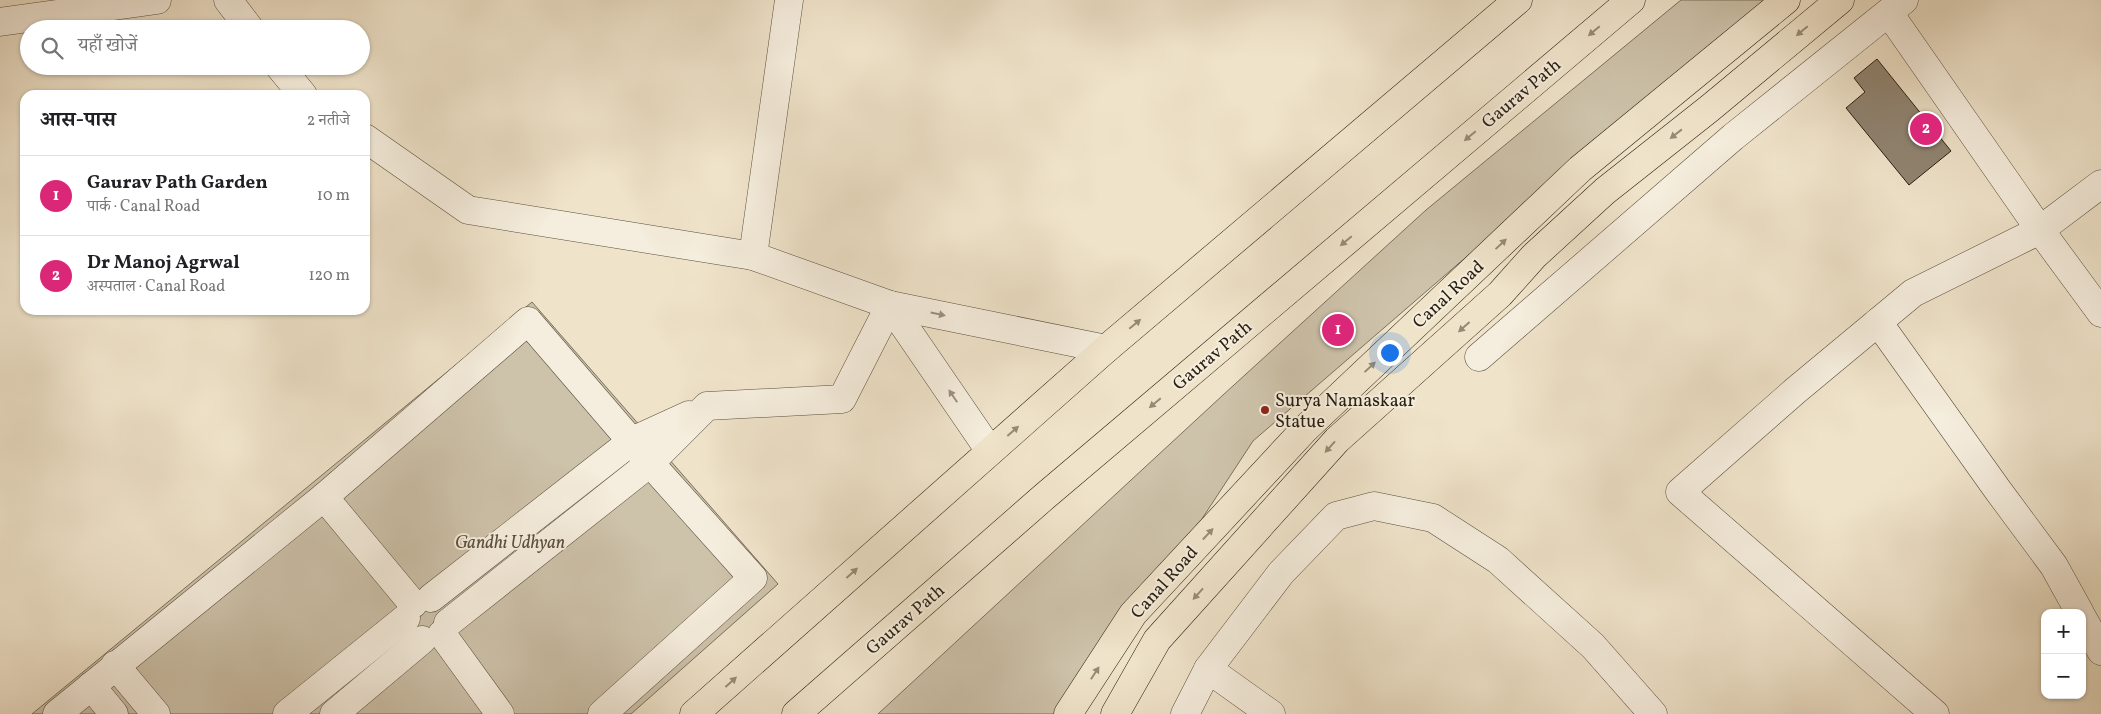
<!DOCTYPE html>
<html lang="hi">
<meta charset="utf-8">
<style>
body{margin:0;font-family:Vollkorn,"Noto Serif Devanagari",serif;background:#f6f6f6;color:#202124}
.controls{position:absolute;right:15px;bottom:15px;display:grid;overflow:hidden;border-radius:10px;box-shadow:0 1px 4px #0004}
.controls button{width:45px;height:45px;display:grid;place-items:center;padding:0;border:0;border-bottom:1px solid #e0e0e0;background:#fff;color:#202124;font:25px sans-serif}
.you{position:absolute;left:1389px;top:352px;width:18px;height:18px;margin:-12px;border:4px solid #fff;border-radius:50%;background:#1a73e8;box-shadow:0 0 0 8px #1a73e833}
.badge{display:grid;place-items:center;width:32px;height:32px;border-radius:50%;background:#db2777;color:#fff;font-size:16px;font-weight:700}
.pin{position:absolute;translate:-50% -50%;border:2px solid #fff;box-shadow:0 1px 5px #0006}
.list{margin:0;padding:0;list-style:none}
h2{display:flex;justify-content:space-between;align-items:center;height:65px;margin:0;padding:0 20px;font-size:21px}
h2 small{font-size:16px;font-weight:400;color:#757577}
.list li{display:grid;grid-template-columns:32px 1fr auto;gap:15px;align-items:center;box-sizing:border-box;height:80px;padding:0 20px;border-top:1px solid #e0e0e0}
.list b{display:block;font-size:19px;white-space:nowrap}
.list p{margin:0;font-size:16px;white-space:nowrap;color:#757577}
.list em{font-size:16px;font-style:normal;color:#757577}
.icon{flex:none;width:28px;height:28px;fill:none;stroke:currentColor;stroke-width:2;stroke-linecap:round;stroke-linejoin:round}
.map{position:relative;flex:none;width:2101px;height:714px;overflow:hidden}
.search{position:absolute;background:#fff;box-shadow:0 1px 4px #0004;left:20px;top:20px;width:350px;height:55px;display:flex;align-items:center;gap:12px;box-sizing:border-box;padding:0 18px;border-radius:28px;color:#757577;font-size:19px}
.panel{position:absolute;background:#fff;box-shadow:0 1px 4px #0004;left:20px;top:90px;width:350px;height:225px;border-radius:15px}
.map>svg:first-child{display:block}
.green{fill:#cdc2aa;stroke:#7b705d}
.building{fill:#908471;stroke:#291e10}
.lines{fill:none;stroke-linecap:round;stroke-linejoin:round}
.minor-casing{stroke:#5a4f3e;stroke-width:29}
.major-casing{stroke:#291e10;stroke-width:29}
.minor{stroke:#f5eddd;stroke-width:28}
.major{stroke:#efe3ca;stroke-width:28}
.oneway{fill:#968a76}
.oneway2{fill:#999081}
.poi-dot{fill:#8f2418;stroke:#f5eddd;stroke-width:2}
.labels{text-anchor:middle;stroke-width:4;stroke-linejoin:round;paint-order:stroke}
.street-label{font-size:18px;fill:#291e10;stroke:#f5eddd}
.poi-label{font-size:18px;fill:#291e10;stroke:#f5eddd;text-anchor:start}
.park-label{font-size:18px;font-style:italic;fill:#5a4f3e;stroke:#f5eddd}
</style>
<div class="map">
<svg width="2101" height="714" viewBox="0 0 2101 714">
<rect width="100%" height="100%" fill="#efe3ca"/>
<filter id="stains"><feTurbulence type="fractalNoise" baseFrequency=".004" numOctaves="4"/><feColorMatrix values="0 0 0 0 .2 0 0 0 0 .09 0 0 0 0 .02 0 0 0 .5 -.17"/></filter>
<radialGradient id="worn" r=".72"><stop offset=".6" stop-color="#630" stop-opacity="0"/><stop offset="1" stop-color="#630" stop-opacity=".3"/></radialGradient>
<!-- green -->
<g class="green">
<polygon points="1681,0 1775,0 1458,264 1253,441 1074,714 878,714 1223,395 1426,210"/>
<polygon points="532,302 778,584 631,714 32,714"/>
</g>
<!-- building -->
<polygon class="building" points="1877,59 1951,151 1909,185 1846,108 1865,92 1854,78"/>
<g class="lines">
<defs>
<g id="minor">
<polyline points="228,0 250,29"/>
<polyline points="1889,13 2040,230 2101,313"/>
<polyline points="0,22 157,0"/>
<polyline points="279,66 303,95"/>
<polyline points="365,138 468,210 753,256 890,305 1106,349"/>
<polyline points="753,256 789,0"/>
<polyline points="890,305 990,451"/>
<polyline points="1878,322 1997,489 2054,566 2080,613"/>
<polyline points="1479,357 1733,137 1904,0"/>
<polyline points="324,497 413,604"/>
<polyline points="431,598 632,441 689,415"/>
<polyline points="2082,617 2101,651"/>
<polyline points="448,623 650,463 707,406 842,399 890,305"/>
<polyline points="442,634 500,714"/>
<polyline points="115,665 156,714"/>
<polyline points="1208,669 1271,714"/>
<polyline points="91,686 114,714"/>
<polyline points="57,714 324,497 528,321 650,463 753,578 602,714"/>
<polyline points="287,714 406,618"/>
<polyline points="334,714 422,640"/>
<polyline points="1185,714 1208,669 1281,573 1336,516 1374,506 1433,518 1498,560 1593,646 1653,714"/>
<polyline points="1935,714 1680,492 1795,391 1913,293 2040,230 2101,184"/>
</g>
<g id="major">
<polyline points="694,714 1106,349 1518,0"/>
<polyline points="796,714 1045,496 1631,0"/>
<polyline points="1068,714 1133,614 1305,429 1580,169 1786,0"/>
<polyline points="1115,714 1157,640 1337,440 1500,294 1534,256 1605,191 1710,108 1840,0"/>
</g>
</defs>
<!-- minor casing -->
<use href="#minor" class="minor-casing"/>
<!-- major casing -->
<use href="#major" class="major-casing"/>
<!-- minor -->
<use href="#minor" class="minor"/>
<!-- major -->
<use href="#major" class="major"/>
</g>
<!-- one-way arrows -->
<defs><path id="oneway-solid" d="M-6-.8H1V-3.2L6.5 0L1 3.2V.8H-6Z" transform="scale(1.25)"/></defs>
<g class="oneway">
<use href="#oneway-solid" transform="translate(1594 31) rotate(140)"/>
<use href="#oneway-solid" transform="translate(1802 31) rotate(140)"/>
<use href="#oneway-solid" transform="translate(1676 134) rotate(142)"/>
<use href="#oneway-solid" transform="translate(1470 136) rotate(140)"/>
<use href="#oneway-solid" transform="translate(1346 241) rotate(140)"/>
<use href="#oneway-solid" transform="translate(1501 244) rotate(-43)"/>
<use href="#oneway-solid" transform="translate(1135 324) rotate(-40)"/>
<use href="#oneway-solid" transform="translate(1464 327) rotate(138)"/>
<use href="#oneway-solid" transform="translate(1370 367) rotate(-43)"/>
<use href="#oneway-solid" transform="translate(1155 403) rotate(140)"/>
<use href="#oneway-solid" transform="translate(1013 431) rotate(-41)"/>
<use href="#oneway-solid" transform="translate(1330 447) rotate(132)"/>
<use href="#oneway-solid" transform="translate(1208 534) rotate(-47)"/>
<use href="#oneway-solid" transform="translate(852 573) rotate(-42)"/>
<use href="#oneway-solid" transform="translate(1198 594) rotate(132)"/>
<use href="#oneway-solid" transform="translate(1095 673) rotate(-57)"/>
<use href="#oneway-solid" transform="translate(731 682) rotate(-42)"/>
</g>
<g class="oneway2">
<use href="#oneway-solid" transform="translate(938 314) rotate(12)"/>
<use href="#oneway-solid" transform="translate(953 396) rotate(-124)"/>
</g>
<!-- markers -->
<circle class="poi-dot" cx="1265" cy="410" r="5"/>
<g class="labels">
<!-- street labels -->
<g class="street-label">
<text transform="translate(1521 93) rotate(-40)" y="6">Gaurav Path</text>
<text transform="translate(1448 294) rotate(-43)" y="6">Canal Road</text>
<text transform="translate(1212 355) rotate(-40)" y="6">Gaurav Path</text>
<text transform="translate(1164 582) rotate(-48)" y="6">Canal Road</text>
<text transform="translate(905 619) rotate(-41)" y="6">Gaurav Path</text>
</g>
<!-- poi labels -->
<g class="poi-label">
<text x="1275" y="406">Surya Namaskaar<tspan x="1275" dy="21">Statue</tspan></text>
</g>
<!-- park labels -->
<g class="park-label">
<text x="510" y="548">Gandhi Udhyan</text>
</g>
</g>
<rect width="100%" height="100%" filter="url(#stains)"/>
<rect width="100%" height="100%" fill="url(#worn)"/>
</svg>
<div class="controls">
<button>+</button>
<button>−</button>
</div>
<div class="you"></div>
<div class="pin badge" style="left:1338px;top:330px">1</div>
<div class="pin badge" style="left:1926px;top:129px">2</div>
<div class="search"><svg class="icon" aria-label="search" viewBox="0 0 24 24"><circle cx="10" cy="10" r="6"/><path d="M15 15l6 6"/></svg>यहाँ खोजें</div>
<section class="panel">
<h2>आस-पास<small>2 नतीजे</small></h2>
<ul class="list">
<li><span class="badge">1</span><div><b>Gaurav Path Garden</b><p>पार्क · Canal Road</p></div><em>10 m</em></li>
<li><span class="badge">2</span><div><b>Dr Manoj Agrwal</b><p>अस्पताल · Canal Road</p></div><em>120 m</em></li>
</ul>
</section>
</div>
